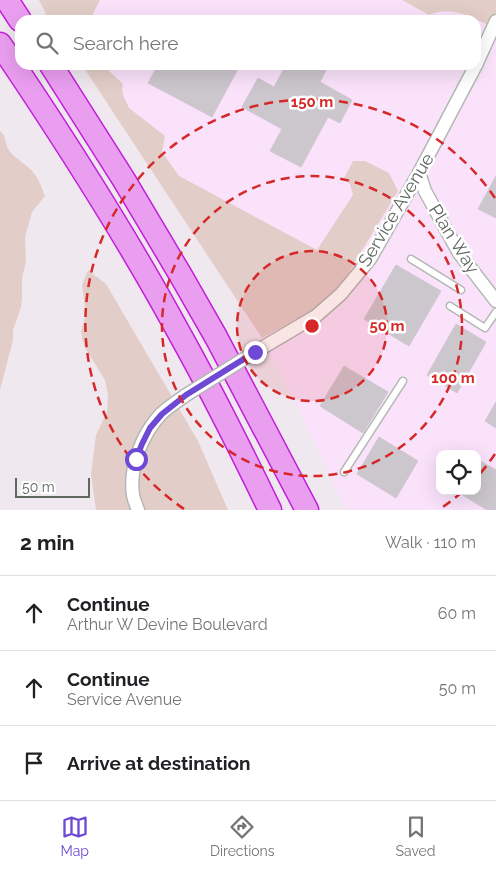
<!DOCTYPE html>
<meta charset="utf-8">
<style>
body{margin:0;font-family:Raleway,sans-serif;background:#f2f2f2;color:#202124}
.controls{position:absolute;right:15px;bottom:15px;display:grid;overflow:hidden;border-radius:10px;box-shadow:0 5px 20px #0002}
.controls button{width:45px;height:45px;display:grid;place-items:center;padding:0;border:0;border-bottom:1px solid #e0e0e0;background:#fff;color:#202124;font:25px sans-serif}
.scale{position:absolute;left:15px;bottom:12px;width:75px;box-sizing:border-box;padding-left:5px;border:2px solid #61665f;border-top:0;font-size:14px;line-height:18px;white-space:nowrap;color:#61665f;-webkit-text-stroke:4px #fff;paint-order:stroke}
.stop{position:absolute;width:15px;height:15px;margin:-11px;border:4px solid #6e4ad4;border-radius:50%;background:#fff}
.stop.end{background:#6e4ad4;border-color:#fff;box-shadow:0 1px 5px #0008}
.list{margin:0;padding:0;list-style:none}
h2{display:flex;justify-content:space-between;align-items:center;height:65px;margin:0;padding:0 20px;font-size:21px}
h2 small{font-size:16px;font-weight:400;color:#757577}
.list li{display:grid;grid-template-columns:32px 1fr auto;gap:15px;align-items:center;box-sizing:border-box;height:75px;padding:0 20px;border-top:1px solid #e0e0e0}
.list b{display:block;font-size:19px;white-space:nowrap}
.list p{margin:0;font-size:16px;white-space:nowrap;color:#757577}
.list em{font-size:16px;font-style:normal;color:#757577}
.icon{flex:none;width:28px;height:28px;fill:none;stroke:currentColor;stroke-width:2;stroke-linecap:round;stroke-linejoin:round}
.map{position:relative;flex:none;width:496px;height:510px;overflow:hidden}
.search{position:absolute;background:#fff;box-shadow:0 5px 20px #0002;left:15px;right:15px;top:15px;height:55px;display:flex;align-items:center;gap:12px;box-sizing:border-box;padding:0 18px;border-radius:15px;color:#757577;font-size:19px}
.sheet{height:290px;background:#fff}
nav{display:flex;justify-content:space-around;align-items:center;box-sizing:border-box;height:70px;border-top:1px solid #e0e0e0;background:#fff;font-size:14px;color:#757577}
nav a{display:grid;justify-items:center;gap:2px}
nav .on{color:#6e4ad4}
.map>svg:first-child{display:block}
.commercial{fill:#f9e2fa;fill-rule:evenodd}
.green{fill:#e3cdc8}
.building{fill:#ccc6cd;stroke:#d2c7d3}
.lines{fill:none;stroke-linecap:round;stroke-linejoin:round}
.lane-casing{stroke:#b3b8b3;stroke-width:9}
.street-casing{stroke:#b3b8b3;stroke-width:15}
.highway-casing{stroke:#c21ed9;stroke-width:25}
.lane{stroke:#fff;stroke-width:6}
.street{stroke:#fff;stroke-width:12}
.highway{stroke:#ea9ef0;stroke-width:22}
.street-bridge-casing{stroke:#b3b8b3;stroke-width:15;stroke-linecap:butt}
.street-bridge{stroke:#fff;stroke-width:12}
.route{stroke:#6e4ad4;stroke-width:6}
.ring{fill:none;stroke:#d62828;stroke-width:2.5;stroke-dasharray:9 6}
.labels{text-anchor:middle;stroke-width:5;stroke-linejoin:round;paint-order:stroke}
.street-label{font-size:18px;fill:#61665f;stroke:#fff}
.centre{fill:#d62828;stroke:#fff;stroke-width:2.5}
.ring-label{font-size:15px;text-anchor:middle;font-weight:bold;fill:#d62828;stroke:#fff;stroke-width:5;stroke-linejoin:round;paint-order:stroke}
</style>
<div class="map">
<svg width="496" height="510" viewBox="0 0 496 510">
<rect width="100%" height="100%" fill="#efe8ef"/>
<!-- commercial -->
<path class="commercial" d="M96 0H496V510H346L285 381 112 93 103 65H476V20H87ZM440 454H477V491H440Z"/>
<!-- green -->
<g class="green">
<polygon points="39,0 100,0 90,20 52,20 49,16 47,16"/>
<path d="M402 0H496V13L492 27C472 17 451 5 429 15Z"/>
<polygon points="82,65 107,65 109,71 123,84 122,88 123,95 129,108 165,136 162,152 179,176 317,250 353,195 350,184 344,178 353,161 365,161 389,173 398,191 337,292 315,309 262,338"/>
<path d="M0 131C6 136 5 142 8 149 13 157 23 162 29 168 38 176 41 186 45 196L32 212 25 237 26 261 22 278V298L21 307 13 330V340L0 390Z"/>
<polygon points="88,270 106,284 198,441 228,510 96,510 91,474 96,435 107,412 108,396 105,380 84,346 81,332 83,324 86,314 82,285"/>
</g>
<!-- building -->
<g class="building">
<polygon points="158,65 240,65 212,117 148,83"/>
<polygon points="286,65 316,65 326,70 320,82 352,100 340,123 328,117 301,167 270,151 282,129 242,107 258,78 274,87"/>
<polygon points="496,176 496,218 478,209"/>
<polygon points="396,265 441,291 409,346 364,319"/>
<polygon points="456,324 486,342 457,393 427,375"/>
<polygon points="344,366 388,392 363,433 320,406"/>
<polygon points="496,402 496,428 485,421"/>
<polygon points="379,437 418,461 396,498 357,474"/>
<polygon points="477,459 496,470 496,510 487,510 456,491 477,491"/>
</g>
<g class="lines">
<defs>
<g id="lane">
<polyline points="411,259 461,290"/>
<polyline points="450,306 485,328 496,312"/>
<polyline points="344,472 403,381"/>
</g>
<g id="street">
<polyline points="476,65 496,21"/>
<polyline points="419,173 425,191 459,253 496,301"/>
<polyline points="255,352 316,316 341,294 370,259 419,173 476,65"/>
<path d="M138 510C136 505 134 500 133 495 129 467 142 434 161 414 168 407 178 401 186 395"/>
</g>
<g id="highway">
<polyline points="7,0 20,20"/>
<path d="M0 44C63 137 124 232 178 331 211 390 241 450 270 510"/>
<polyline points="51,65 124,180 180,274 216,337 307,510"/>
</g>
</defs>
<!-- lane casing -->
<use href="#lane" class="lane-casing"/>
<!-- street casing -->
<use href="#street" class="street-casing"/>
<!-- highway casing -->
<use href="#highway" class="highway-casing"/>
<!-- lane -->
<use href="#lane" class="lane"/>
<!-- street -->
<use href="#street" class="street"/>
<!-- highway -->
<use href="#highway" class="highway"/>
<defs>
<polyline id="street-bridge" points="186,395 255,352"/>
</defs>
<!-- street-bridge casing -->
<use href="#street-bridge" class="street-bridge-casing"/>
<!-- street-bridge -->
<use href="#street-bridge" class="street-bridge"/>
</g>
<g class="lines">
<!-- route -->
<polyline class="route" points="136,459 142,444 150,428 162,414 186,395 255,352"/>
</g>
<!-- distance rings -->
<circle cx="312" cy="326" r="75" fill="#d62828" fill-opacity=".12"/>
<g class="ring">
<circle cx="312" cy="326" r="75"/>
<circle cx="312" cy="326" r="150"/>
<path d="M495 454A224 224 0 0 1 478 476M462 492A224 224 0 0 1 440 509M184 509A224 224 0 1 1 495 198"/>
</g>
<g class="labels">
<!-- street labels -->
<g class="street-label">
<text transform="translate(396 210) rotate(-59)" y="6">Service Avenue</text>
<text transform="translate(454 239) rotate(58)" y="6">Plan Way</text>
</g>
</g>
<circle cx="312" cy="326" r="8" class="centre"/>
<g class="ring-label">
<text x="312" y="107">150 m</text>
<text x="387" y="331">50 m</text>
<text x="453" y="383">100 m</text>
</g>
</svg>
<div class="controls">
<button><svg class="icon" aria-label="locate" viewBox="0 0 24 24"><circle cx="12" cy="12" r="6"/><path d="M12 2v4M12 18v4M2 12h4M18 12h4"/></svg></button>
</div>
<div class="scale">50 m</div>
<div class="stop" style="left:136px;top:459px"></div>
<div class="stop end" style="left:255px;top:352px"></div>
<div class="search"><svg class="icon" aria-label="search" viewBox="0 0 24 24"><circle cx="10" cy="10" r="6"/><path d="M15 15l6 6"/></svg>Search here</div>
</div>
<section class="sheet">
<h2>2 min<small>Walk · 110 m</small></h2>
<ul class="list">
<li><svg class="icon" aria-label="ahead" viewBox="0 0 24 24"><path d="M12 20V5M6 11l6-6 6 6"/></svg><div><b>Continue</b><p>Arthur W Devine Boulevard</p></div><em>60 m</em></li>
<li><svg class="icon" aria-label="ahead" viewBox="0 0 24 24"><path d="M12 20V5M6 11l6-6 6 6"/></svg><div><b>Continue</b><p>Service Avenue</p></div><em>50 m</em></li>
<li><svg class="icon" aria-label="arrive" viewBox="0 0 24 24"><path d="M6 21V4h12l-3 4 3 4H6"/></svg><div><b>Arrive at destination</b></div></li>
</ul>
</section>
<nav>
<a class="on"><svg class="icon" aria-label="map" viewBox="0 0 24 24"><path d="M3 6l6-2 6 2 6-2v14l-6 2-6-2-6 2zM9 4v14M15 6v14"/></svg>Map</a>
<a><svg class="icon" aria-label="directions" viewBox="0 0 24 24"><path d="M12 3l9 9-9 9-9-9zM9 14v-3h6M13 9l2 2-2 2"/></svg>Directions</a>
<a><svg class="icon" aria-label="saved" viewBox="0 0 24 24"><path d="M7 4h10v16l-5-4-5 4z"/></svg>Saved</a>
</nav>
